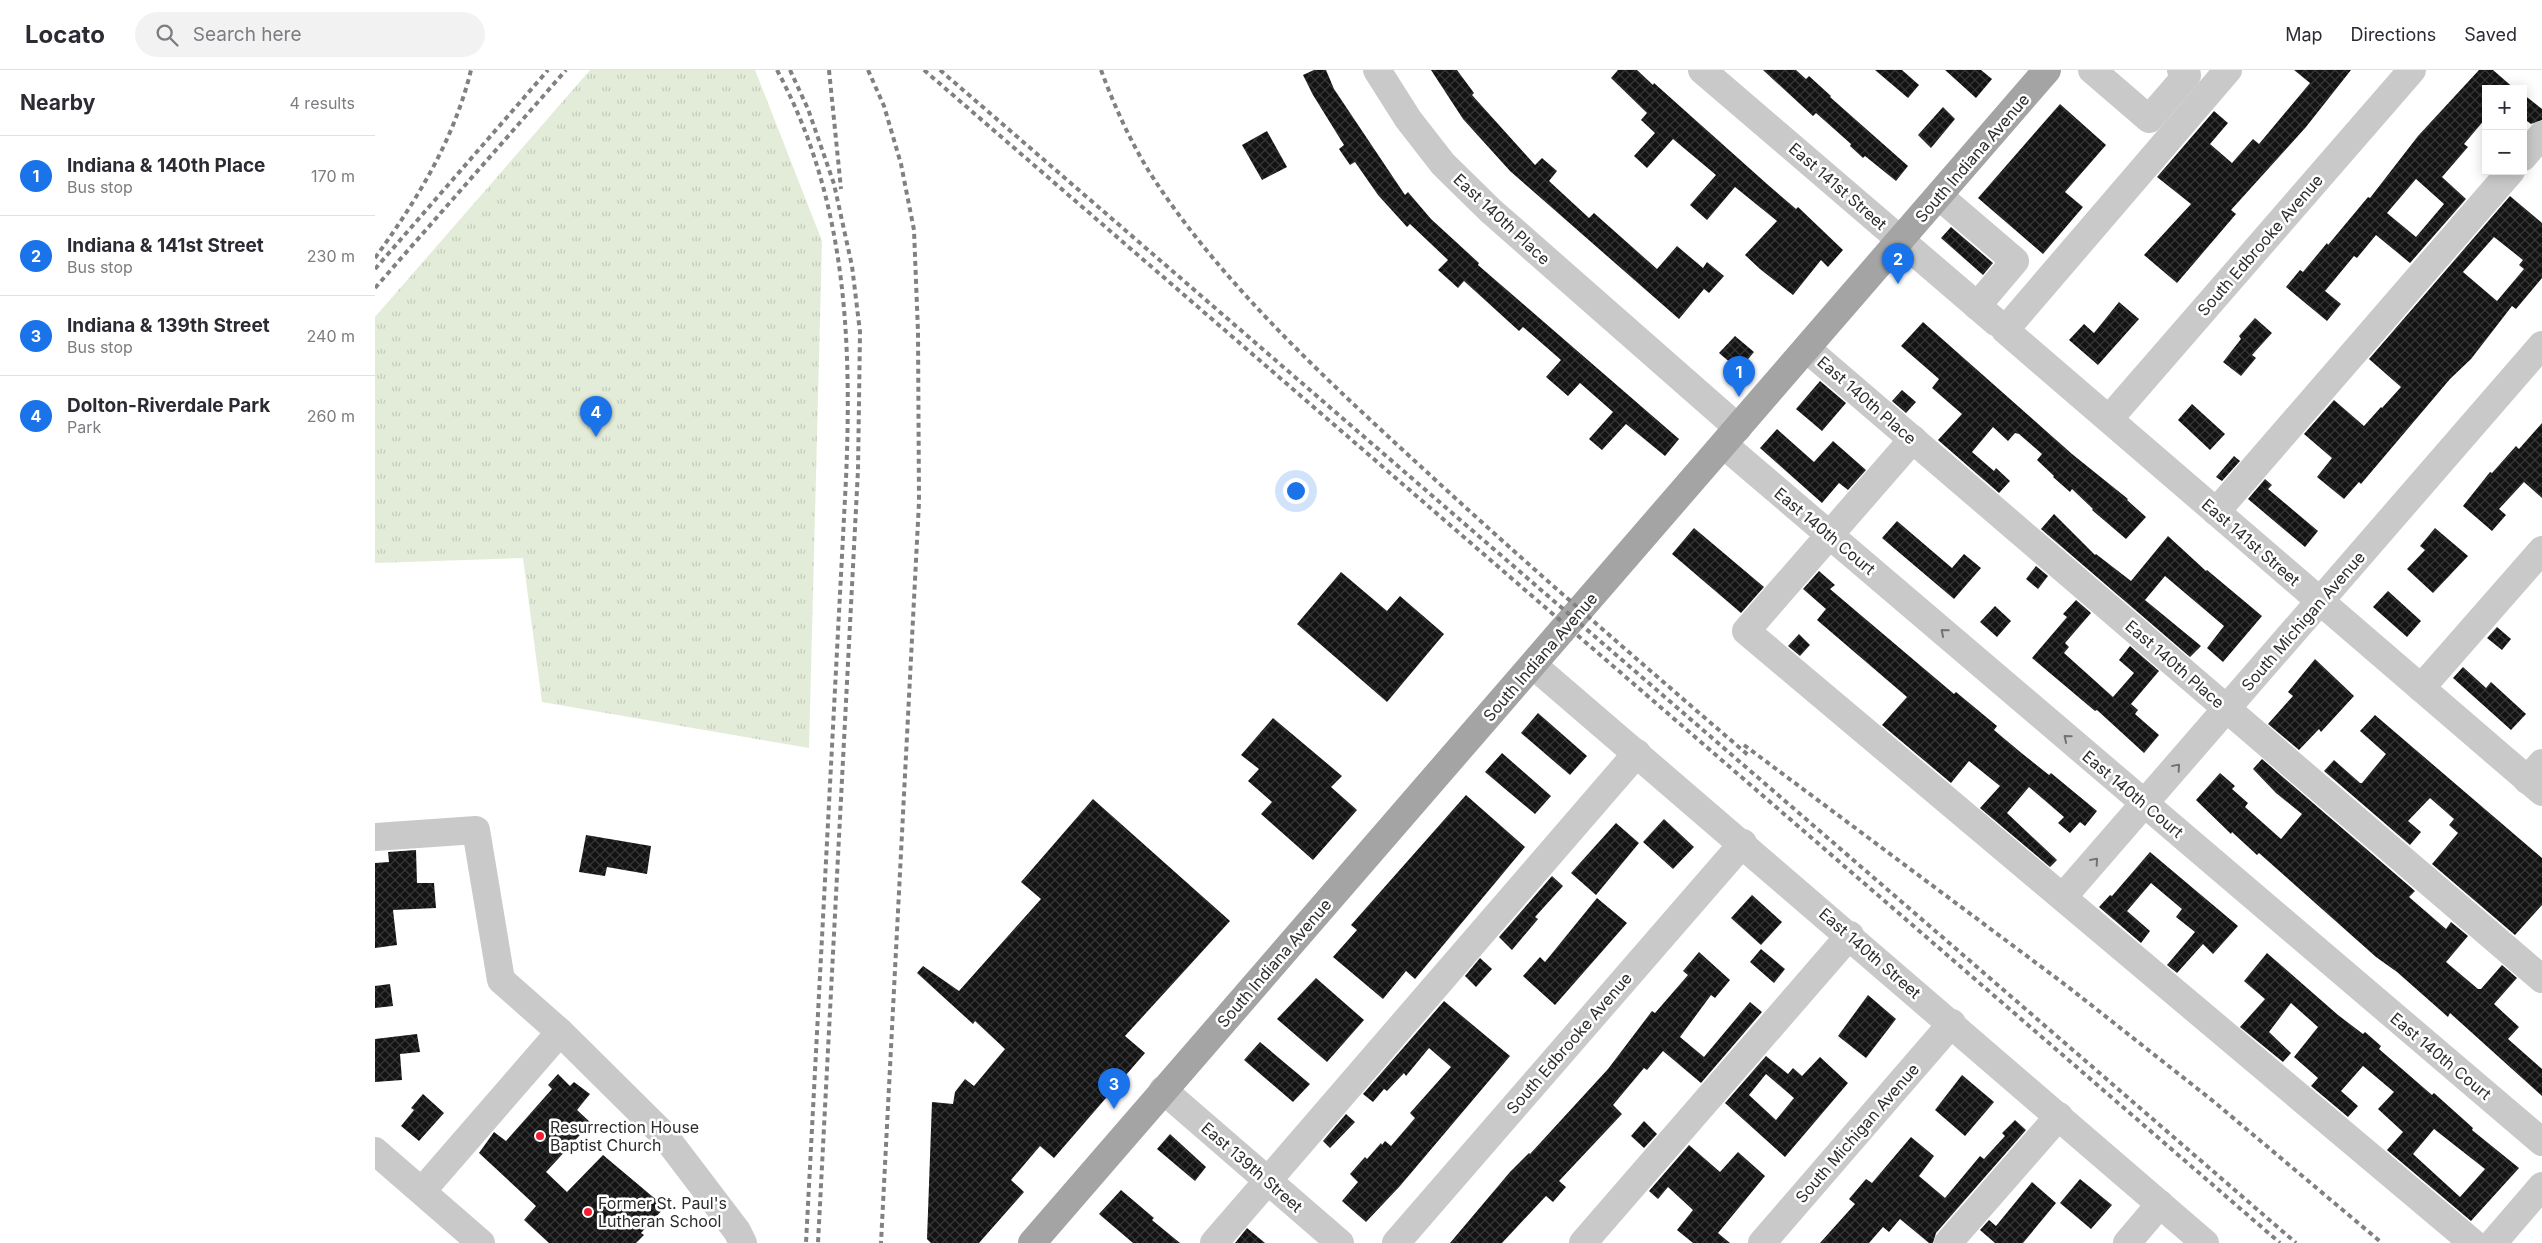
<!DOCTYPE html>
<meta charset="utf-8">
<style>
body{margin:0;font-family:Inter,sans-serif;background:#f2f2f3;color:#2b2b33}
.controls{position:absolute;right:15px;top:15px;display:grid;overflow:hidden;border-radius:0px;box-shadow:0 2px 12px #0003}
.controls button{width:45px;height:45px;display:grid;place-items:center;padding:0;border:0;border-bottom:1px solid #e1e1e2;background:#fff;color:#2b2b33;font:25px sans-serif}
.you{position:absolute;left:920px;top:420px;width:18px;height:18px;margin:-12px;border:4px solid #fff;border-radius:50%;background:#1a73e8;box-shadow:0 0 0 8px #1a73e833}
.badge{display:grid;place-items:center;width:32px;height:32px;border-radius:50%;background:#1a73e8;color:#fff;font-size:16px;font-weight:700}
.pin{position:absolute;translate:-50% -41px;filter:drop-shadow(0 1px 2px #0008)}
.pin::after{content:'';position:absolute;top:26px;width:18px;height:15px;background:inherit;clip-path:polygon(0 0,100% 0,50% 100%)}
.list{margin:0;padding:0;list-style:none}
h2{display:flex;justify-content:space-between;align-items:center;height:65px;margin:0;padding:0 20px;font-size:21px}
h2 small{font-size:16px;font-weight:400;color:#7c7c81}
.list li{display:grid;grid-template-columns:32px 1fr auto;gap:15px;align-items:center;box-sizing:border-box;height:80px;padding:0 20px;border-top:1px solid #e1e1e2}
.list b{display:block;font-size:19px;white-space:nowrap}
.list p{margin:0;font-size:16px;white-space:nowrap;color:#7c7c81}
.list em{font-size:16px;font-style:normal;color:#7c7c81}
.icon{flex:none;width:28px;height:28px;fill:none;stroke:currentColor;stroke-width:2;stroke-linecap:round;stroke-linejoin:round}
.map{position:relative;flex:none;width:2167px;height:1173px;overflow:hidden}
header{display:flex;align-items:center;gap:30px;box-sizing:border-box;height:70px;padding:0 25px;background:#fff;border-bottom:1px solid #e1e1e2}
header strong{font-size:24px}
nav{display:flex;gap:28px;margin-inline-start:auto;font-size:18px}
.search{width:350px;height:45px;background:#f2f2f3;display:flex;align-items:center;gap:12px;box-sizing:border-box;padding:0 18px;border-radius:28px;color:#7c7c81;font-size:19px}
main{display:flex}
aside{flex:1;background:#fff}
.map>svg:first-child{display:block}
.grass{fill:url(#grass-tufts)}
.building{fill:url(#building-cross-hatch);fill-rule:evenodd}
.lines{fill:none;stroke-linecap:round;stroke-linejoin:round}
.minor{stroke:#c9c9c9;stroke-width:28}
.major{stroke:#a4a4a4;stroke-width:28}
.rail{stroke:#818181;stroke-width:4;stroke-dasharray:5 4;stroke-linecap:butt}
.oneway{stroke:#737373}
.poi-dot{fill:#f31e33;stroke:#fff;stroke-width:2}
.labels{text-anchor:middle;stroke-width:5;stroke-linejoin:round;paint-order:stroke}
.street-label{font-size:16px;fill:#2c2c2c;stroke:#fff}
.poi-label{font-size:16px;fill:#2c2c2c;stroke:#fff;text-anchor:start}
</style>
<header>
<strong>Locato</strong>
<div class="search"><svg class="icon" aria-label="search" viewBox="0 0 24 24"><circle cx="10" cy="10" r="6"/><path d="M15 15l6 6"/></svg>Search here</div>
<nav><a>Map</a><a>Directions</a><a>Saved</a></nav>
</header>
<main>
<aside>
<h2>Nearby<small>4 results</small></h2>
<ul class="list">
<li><span class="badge">1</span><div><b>Indiana &amp; 140th Place</b><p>Bus stop</p></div><em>170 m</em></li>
<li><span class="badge">2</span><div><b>Indiana &amp; 141st Street</b><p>Bus stop</p></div><em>230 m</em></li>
<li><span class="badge">3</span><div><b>Indiana &amp; 139th Street</b><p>Bus stop</p></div><em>240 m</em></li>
<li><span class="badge">4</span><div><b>Dolton-Riverdale Park</b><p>Park</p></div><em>260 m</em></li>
</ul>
</aside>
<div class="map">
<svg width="2167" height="1173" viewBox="0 0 2167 1173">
<defs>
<pattern id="grass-tufts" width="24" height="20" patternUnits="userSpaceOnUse" patternTransform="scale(1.25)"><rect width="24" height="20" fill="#e3ecd8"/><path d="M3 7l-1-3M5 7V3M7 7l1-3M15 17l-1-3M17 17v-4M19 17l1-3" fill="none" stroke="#c3cbba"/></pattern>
<pattern id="building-cross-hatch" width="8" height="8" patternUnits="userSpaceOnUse" patternTransform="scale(1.25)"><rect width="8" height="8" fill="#131313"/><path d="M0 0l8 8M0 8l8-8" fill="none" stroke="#363636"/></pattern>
</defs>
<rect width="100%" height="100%" fill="#fff"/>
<!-- grass -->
<polygon class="grass" points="215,0 380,0 447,171 434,678 167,632 148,488 0,493 0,247"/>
<!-- building -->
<g class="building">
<polygon points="939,0 951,0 959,19 1030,125 1033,122 1056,149 1104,193 1103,195 1304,369 1290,386 1251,354 1227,380 1214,369 1238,342 1205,313 1193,326 1171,307 1186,290 1148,257 1144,261 1089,211 1083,218 1063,200 1073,190 1035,154 1032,157 1003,125 980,92 975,95 964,79 969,75 938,25 928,5"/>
<polygon points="1056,0 1082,0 1099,23 1097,25 1160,95 1167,88 1182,101 1174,111 1214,148 1219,143 1282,199 1302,176 1328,198 1332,192 1349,206 1334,223 1329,219 1304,249 1135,101 1088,49"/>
<polygon points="1243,0 1262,0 1278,15 1279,13 1392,114 1421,139 1423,137 1468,180 1453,197 1446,190 1418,225 1385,199 1370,185 1402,151 1360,117 1332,150 1315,135 1341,105 1298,69 1272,98 1259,86 1280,63 1266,50 1272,43 1236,8"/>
<polygon points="1388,0 1421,0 1431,9 1434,6 1456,26 1455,27 1533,96 1521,111 1490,86 1488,88 1475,76 1476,74 1441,43 1438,46"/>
<polygon points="1500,0 1527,0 1544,15 1533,28"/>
<polygon points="1570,0 1606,0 1617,9 1601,28"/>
<polygon points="1919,0 1976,0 1931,57 1856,140 1861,144 1802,213 1769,185 1816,134 1782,107 1839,41 1853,53 1835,74 1857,93 1878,69 1884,74 1935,13"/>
<path d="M2104 0H2118L2140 19H2111V48L2089 74 2093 77 2067 107 2091 129 2035 193 2001 165 1982 188 1979 186 1950 221 1966 234 1952 251 1911 217 1925 200 1928 202 1952 173 1953 175 1993 127 1995 128 2043 66ZM2041 109 2069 134 2041 167 2012 143Z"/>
<polygon points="2148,24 2167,39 2167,50 2156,54 2148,48"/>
<polygon points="1685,34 1731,75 1690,122 1708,137 1668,184 1603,128"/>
<polygon points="1568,37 1580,49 1556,78 1543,65"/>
<polygon points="892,61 912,97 887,110 867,75"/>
<path d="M2135 126 2167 153V208L2141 239 2137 236 2096 289 2075 309 1986 414 1984 412 1969 429 1942 407 1957 388 1929 364 1959 330 1989 356 2006 337 2007 338 2026 317 1994 289ZM2119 167 2148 190 2144 195 2149 199 2122 231 2088 202Z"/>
<polygon points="1576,157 1618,193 1608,205 1566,168"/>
<polygon points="1744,232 1764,249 1723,295 1694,270 1709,254 1719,263"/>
<polygon points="1880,248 1897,263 1877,285 1881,288 1866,306 1848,292 1866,269 1864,266"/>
<polygon points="1548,252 1697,384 1753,429 1752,430 1771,447 1751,469 1717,440 1718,439 1697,419 1695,422 1678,407 1679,406 1662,390 1667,384 1644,364 1640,363 1633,371 1618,357 1597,382 1619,401 1621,398 1635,411 1624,423 1563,370 1587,344 1557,318 1564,309 1526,276"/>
<polygon points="1360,266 1379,282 1364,300 1344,283"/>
<polygon points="1445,311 1471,333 1447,361 1421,339"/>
<polygon points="1527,320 1541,332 1531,343 1517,331"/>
<polygon points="1817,334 1850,364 1835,380 1803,350"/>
<polygon points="2167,353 2167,428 2149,412 2124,439 2131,445 2117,461 2088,436 2115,402 2117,403 2141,376 2144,379"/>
<polygon points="1402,359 1439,392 1458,371 1491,400 1473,420 1464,413 1447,433 1385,378"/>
<polygon points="1859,386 1865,391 1847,411 1841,407"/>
<polygon points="1890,409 1897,415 1893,419 1943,461 1930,477 1873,429"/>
<polygon points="1679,444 1720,485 1721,484 1756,511 1793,466 1831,501 1832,500 1887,546 1848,592 1832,578 1849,556 1790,506 1770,530 1826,576 1815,587 1666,459"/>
<polygon points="1522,451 1577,498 1589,484 1606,498 1579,529 1507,468"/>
<polygon points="1319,458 1389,517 1366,543 1297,484"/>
<polygon points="2060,458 2093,486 2058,523 2032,499 2050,480 2045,476"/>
<polygon points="1661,496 1673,506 1663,519 1651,509"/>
<polygon points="1444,501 1460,515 1455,519 1579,624 1581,622 1622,656 1619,660 1644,681 1674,705 1676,703 1722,741 1710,756 1705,752 1695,763 1683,753 1689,747 1654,717 1632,743 1682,790 1675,797 1605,738 1625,716 1594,691 1576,713 1507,655 1532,627 1442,550 1451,539 1428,519"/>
<polygon points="966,502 1012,541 1025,526 1069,564 1012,632 922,554"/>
<polygon points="2013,521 2046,551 2032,567 1998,537"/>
<polygon points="1701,530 1716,543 1690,573 1694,577 1689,583 1738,627 1759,603 1744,590 1755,576 1784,601 1756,634 1763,640 1760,644 1784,665 1769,683 1722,640 1720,641 1657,588 1692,547 1688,544"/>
<polygon points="1620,536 1636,551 1622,567 1605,552"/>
<polygon points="2122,557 2136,569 2127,580 2112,568"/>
<polygon points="1424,564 1435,575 1425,586 1413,576"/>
<polygon points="1940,589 1979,626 1946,662 1944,659 1924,680 1893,654 1918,626 1913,622"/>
<polygon points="2088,597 2111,618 2116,612 2151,644 2136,660 2078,608"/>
<polygon points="1163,643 1212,686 1195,705 1146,663"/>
<polygon points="2000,645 2167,788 2167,835 2140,865 2057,794 2083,763 2074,755 2079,749 2055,728 2033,751 2046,762 2035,775 1949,701 1959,690 1985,713 1987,713 2011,684 1985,661"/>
<polygon points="898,648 967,706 956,717 982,740 938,790 886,744 897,732 873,711 884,699 866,685"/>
<polygon points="1127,683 1176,726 1160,744 1110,702"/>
<polygon points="1887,689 2040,821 2034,827 2071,859 2076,852 2093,866 2071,892 2103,919 2106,919 2127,895 2142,908 2119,934 2144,957 2133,969 2167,999 2167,1026 2075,943 2073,947 2022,902 2001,887 1884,783 1882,785 1857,762 1856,764 1821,730 1845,703 1860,716 1857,719 1873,733 1870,737 1906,769 1927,744 1901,723 1878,699"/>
<polygon points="1091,725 1150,777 1040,909 1031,901 1008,929 958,887 982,860 976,855"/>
<polygon points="718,729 855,851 750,966 770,983 679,1088 665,1076 636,1110 649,1122 604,1173 556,1173 552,1169 557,1032 578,1034 580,1022 590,1009 599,1016 630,979 600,951 598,954 542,903 548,896 584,921 666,829 646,812"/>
<polygon points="1289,749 1319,777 1298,799 1268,772"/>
<polygon points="1241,753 1264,773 1221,825 1196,803"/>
<polygon points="211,765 276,776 272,804 232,797 230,806 204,802"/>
<polygon points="41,780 42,813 59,813 61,838 18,840 22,875 0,878 0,793 14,792 13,782"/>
<polygon points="1775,782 1863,856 1838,884 1828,874 1802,903 1792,895 1820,862 1801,847 1807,839 1776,813 1752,841 1775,861 1766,873 1724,837 1735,825 1737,826"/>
<polygon points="1177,806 1188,816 1160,847 1163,849 1137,880 1124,867"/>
<polygon points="1377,825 1407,852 1386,875 1356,848"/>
<polygon points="1222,828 1252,853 1180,935 1148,906 1165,887 1170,892"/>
<polygon points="1386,879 1410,899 1399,913 1375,892"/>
<polygon points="1324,882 1355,910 1340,928 1336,925 1305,967 1329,987 1375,932 1387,942 1326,1013 1288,981 1272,1000 1269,998 1238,1035 1247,1044 1184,1111 1191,1117 1178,1132 1171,1126 1127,1173 1075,1173 1135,1102 1154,1083 1155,1084 1233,999 1277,941 1280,943 1313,905 1308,901"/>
<path d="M1892 883 1963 945 1988 964 1990 962 2006 976 2004 979 2057 1025 2059 1023 2098 1058 2097 1060 2144 1098 2096 1151 2012 1080 2028 1062 2003 1039 2019 1022 1988 996 1966 1021 1983 1036 1973 1047 1936 1016 1943 1008 1919 987 1943 957 1916 933 1894 962 1916 983 1908 992 1865 957 1890 929 1869 911ZM2059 1059 2110 1099 2085 1127 2038 1084Z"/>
<polygon points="1105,888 1117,899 1101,917 1090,906"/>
<polygon points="941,908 989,950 952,992 902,949"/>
<polygon points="15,914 18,936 0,938 0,916"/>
<polygon points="1493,925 1521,949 1491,988 1463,966"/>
<polygon points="1069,931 1135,986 1025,1116 991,1152 967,1131 983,1112 975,1104 990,1087 992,1089 1006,1073 1007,1075 1010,1071 1016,1076 1040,1048 1035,1043 1076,997 1054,978 1031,1006 1029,1003 1012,1021 1009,1019 998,1032 988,1024"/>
<polygon points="42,964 45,982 25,984 27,1010 0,1012 0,969"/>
<polygon points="885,972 935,1014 918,1032 869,990"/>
<path d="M1391 986 1413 1004 1418 998 1427 1006 1445 987 1473 1013 1410 1087 1350 1033ZM1391 1004 1419 1028 1401 1050 1374 1025Z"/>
<polygon points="183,1004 195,1016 199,1012 215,1024 202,1040 216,1053 171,1102 192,1122 228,1085 290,1137 266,1163 269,1165 261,1173 174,1173 149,1150 161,1136 104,1083 119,1062 131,1071 177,1019 173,1015"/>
<polygon points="1587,1005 1619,1032 1590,1066 1560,1040"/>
<polygon points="48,1024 69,1043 44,1071 26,1056 39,1040 36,1038"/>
<polygon points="971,1044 980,1052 955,1078 948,1071"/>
<polygon points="1640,1050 1651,1060 1561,1163 1558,1173 1554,1173 1525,1149 1514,1162 1508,1157 1494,1173 1445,1173 1480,1134 1474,1129 1491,1109 1497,1113 1536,1067 1559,1086 1544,1106 1570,1128 1605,1086 1609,1089 1630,1066 1627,1063"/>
<polygon points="1269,1051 1282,1064 1269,1078 1256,1066"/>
<polygon points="795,1064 831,1097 820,1111 782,1079"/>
<polygon points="1314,1075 1345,1102 1363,1082 1390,1106 1343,1163 1355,1173 1318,1173 1302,1160 1318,1140 1293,1117 1283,1129 1274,1121"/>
<polygon points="1705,1109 1737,1135 1716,1159 1685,1133"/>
<polygon points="1657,1112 1681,1133 1648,1173 1620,1173 1605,1160 1614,1150 1621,1156"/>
<polygon points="746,1120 779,1148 777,1150 805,1173 758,1173 724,1144"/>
<polygon points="872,1158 890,1173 860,1173"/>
</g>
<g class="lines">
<!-- minor -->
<g class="minor">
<polyline points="1002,0 1033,49 1068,94 1116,141 1363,358"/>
<polyline points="1327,0 1621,252"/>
<polyline points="1717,0 1774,49 1812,5 1806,0"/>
<polyline points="1853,0 1630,260 2167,722"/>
<polyline points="2148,87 2167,65"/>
<polyline points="1564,126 1640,191 1602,236"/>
<polyline points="1432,279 2167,909"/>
<polyline points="1734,349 2037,0"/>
<polyline points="1538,369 1371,561 2098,1173"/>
<polyline points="1349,375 2167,1072"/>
<polyline points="1841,442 2136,101"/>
<polyline points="1158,595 1830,1173"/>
<polyline points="2046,618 2167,480"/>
<polyline points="2152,710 2167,693"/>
<polyline points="0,767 101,760 126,910 185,962 289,1065 362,1161 368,1173"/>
<polyline points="1688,827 2167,275"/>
<polyline points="788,1020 965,1173"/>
<polyline points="0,1081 106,1173"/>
<polyline points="47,1121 185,962"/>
<polyline points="839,1173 1262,683"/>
<polyline points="1021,1173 1368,773"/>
<polyline points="1208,1173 1475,865"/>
<polyline points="1387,1173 1577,953"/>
<polyline points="1573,1173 1684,1046"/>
<polyline points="1752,1173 1785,1134"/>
<polyline points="2118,1173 2167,1116"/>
</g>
<!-- major -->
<polyline class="major" points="657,1173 1672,0"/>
<!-- rail -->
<g class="rail">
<path d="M402 0C471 128 477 268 471 409L431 1173"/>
<polyline points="415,0 433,39 459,114 477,196 485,262 483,400 443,1173"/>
<polyline points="454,0 466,119"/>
<polyline points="493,0 509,36 526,94 539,160 543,262 544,432 506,1173"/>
<polyline points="549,0 1905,1173"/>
<polyline points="565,0 1921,1173"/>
<path d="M726 0C739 35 755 71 775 103 846 214 957 315 1054 404 1158 500 1265 592 1373 685"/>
<path d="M0 188C42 130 79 70 96 0"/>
<polyline points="0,199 173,0"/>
<polyline points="0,218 191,0"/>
<polyline points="1369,675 1692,916 1838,1031 2007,1173"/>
</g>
</g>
<!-- one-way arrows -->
<defs><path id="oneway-chevron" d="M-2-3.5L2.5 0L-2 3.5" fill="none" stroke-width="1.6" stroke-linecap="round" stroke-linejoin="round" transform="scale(1.25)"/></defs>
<g class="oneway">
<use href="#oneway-chevron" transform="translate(1569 562) rotate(-140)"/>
<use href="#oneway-chevron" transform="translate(1692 668) rotate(-140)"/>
<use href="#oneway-chevron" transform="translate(1802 697) rotate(-49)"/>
<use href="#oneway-chevron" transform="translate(1720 791) rotate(-49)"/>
</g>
<!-- markers -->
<g class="poi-dot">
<circle cx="165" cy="1066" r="5"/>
<circle cx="213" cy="1142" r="5"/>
</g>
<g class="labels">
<!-- street labels -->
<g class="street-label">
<text transform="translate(1597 88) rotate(-49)" y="6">South Indiana Avenue</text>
<text transform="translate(1463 116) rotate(41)" y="6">East 141st Street</text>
<text transform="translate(1127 149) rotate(43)" y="6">East 140th Place</text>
<text transform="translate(1885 175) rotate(-49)" y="6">South Edbrooke Avenue</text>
<text transform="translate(1492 330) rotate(41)" y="6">East 140th Place</text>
<text transform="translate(1450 461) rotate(40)" y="6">East 140th Court</text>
<text transform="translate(1876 472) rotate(41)" y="6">East 141st Street</text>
<text transform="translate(1928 551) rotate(-49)" y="6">South Michigan Avenue</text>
<text transform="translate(1165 587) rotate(-49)" y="6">South Indiana Avenue</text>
<text transform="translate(1800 594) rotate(41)" y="6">East 140th Place</text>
<text transform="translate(1758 724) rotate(40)" y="6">East 140th Court</text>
<text transform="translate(1495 883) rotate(41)" y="6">East 140th Street</text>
<text transform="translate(899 893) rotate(-49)" y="6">South Indiana Avenue</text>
<text transform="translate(1194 973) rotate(-49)" y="6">South Edbrooke Avenue</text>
<text transform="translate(2066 986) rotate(40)" y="6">East 140th Court</text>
<text transform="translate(1482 1063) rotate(-49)" y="6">South Michigan Avenue</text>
<text transform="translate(877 1097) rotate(41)" y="6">East 139th Street</text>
</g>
<!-- poi labels -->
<g class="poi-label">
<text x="175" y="1063">Resurrection House<tspan x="175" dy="18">Baptist Church</tspan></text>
<text x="223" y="1139">Former St. Paul's<tspan x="223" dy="18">Lutheran School</tspan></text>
</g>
</g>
</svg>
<div class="controls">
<button>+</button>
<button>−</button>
</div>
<div class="you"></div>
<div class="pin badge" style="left:1364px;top:327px">1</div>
<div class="pin badge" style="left:1523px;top:214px">2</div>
<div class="pin badge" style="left:739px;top:1039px">3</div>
<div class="pin badge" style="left:221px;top:367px">4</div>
</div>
</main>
